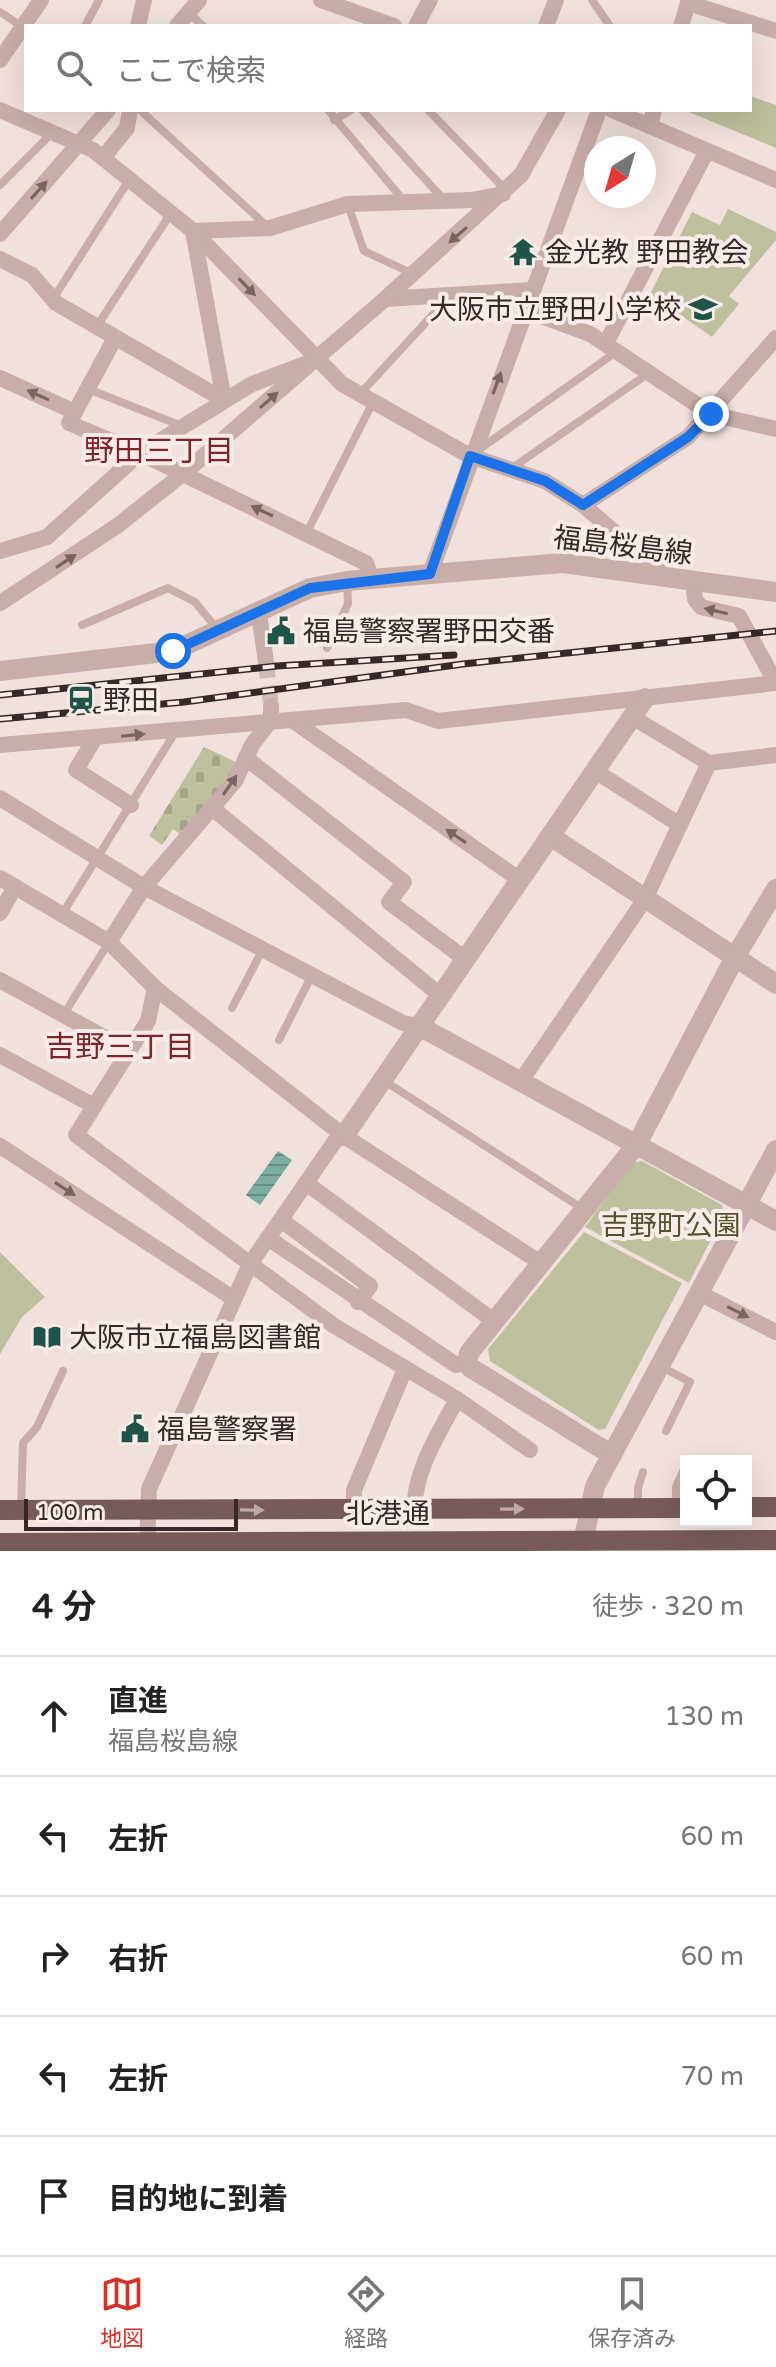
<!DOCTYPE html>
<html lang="ja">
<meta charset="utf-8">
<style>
body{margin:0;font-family:"Varela Round","Noto Sans JP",sans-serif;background:#f2f2f2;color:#222}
.controls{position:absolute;right:24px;bottom:24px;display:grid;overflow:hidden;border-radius:0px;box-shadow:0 8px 32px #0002}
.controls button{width:72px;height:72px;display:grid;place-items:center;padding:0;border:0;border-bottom:2px solid #e0e0e0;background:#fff;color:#222;font:40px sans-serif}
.compass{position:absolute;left:584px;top:136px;width:72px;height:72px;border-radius:50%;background:#fff;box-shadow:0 8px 32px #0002;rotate:217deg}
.scale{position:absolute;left:24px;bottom:20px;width:214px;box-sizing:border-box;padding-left:8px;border:4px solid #362828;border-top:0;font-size:22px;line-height:28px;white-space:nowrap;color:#362828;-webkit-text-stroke:6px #f9ece8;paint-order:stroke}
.stop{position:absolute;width:24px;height:24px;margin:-18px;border:6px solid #1a73e8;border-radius:50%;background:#fff}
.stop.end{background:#1a73e8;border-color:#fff;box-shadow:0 2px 8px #0008}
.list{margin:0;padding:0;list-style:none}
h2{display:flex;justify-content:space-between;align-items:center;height:104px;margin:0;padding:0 32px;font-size:34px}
h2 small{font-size:26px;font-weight:400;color:#767676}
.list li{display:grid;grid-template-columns:52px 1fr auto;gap:24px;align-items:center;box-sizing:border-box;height:120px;padding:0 32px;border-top:2px solid #e0e0e0}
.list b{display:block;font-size:30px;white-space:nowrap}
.list p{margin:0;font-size:26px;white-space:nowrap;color:#767676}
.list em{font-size:26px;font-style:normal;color:#767676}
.icon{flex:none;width:44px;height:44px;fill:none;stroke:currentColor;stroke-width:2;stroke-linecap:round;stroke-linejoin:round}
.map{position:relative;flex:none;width:776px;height:1551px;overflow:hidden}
.search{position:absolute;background:#fff;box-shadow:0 8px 32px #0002;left:24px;right:24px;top:24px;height:88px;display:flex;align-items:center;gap:20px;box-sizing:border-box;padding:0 28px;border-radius:0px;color:#767676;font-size:30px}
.sheet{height:704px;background:#fff}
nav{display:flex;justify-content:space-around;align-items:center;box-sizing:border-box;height:112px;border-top:2px solid #e0e0e0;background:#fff;font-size:22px;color:#767676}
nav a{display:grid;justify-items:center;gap:4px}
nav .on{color:#d93025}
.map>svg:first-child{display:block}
.cemetery{fill:url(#cemetery-stones)}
.green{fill:#bebf9c}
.water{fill:url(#water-rules)}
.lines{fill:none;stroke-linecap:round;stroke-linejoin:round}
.minor-tunnel{stroke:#ccbcb8;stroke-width:16;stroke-dasharray:16 8;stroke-linecap:butt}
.service{stroke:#c8aea8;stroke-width:8}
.minor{stroke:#c8aea8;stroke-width:16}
.tertiary{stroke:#c8aea8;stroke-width:20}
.primary{stroke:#775b5a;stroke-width:20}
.rail-casing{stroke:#362828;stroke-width:7}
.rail{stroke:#f9ece8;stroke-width:4;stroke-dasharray:12;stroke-linecap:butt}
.oneway{fill:#786462}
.oneway2{fill:#beaba8}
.route{stroke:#1a73e8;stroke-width:10}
.labels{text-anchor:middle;stroke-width:8;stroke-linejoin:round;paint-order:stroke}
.poi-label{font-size:28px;fill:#362828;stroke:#f9ece8;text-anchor:start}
.street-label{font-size:28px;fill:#362828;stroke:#f9ece8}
.park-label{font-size:28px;fill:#50532d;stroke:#f9ece8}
.neighbourhood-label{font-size:30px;fill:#812429;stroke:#f9ece8}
</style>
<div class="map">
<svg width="776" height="1551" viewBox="0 0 776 1551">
<defs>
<pattern id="cemetery-stones" width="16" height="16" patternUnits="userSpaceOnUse" patternTransform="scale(2)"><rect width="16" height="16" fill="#bebf9c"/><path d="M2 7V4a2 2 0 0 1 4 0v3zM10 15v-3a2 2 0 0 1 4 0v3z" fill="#a4a486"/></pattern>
<pattern id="water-rules" width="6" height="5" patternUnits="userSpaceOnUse" patternTransform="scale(2)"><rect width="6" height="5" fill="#7cada1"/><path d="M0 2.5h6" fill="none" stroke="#668d83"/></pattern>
</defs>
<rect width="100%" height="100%" fill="#f1e1dc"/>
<!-- cemetery -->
<polygon class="cemetery" points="204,747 238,763 228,781 183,836 173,829 162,845 149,836"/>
<!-- green -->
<g class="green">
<polygon points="750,96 776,105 776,148 684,110 750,110"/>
<polygon points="728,209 776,232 776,240 729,296 739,304 712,337 650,294 692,212 720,225"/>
<polygon points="642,1161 722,1205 724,1214 689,1283 585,1227 632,1163"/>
<polygon points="584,1232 682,1283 605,1429 599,1430 490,1361 488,1349"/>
<polygon points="0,1252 45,1297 22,1317 0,1354"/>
</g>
<!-- water -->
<polygon class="water" points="278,1151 292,1160 260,1205 246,1195"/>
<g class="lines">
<!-- minor-tunnel -->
<polyline class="minor-tunnel" points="266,662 271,706"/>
<!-- service -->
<g class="service">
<polyline points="592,0 610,26"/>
<polyline points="0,12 23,27"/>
<polyline points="189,13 203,26"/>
<polyline points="85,26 99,0"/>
<polyline points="140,110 269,228"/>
<polyline points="328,110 404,201"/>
<polyline points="362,110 445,201"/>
<polyline points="428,110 502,186 504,193"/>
<polyline points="334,120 351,110"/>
<polyline points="0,185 52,133"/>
<polyline points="348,205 364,251 413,274"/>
<polyline points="53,299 129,180"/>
<polyline points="97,326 171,213"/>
<polyline points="88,389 182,426"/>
<polyline points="359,395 450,296"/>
<polyline points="477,451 616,352"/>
<polyline points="512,468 649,373"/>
<polyline points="307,532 372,404"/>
<polyline points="82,625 168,588 195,602 217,629"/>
<polyline points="327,648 348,604 347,581"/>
<polyline points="61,916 176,731"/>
<polyline points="232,1008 263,949"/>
<polyline points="64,1014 109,942"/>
<polyline points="279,1040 312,975"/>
<polyline points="383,1080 583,1209"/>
<polyline points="660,1366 690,1382 666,1431"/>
<polyline points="638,1506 638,1488 643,1472"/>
<polyline points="676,1507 676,1487 686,1465"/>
<polyline points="21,1509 23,1443 37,1427 63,1371"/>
</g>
<!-- minor -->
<g class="minor">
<polyline points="321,0 394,26"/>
<polyline points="688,3 776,31"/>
<polyline points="138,26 144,0"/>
<polyline points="177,26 199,0"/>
<polyline points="416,26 430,0"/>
<polyline points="546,26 556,0"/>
<polyline points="681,26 689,0"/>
<polyline points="0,60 41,0"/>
<polyline points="0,110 93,150 103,158 193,231 342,384 470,456 545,481 583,505 666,577"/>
<polyline points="612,110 776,180"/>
<polyline points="650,126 654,110"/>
<polyline points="103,158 127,128 130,110"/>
<polyline points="193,231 270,228 348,204 471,200 503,194"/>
<polyline points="193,231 224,400"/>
<polyline points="0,234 108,110"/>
<polyline points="0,259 32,275 56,303 224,400"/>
<polyline points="385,299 532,290"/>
<polyline points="525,310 590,334 711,414 776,429"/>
<polyline points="115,338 69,423 140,453 366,563 372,579"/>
<polyline points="606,343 707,151"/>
<polyline points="0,378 75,412"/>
<polyline points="583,505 688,437 776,338"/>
<polyline points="0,551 47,537 140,453 252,384 305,364"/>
<polyline points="430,574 599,110"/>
<polyline points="0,603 117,526 184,473 385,299 521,175 558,110"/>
<polyline points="259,614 266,662"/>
<polyline points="632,717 709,763 776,755"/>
<polyline points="295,722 520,880"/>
<polyline points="95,738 76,770 131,805"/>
<polyline points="0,745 406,710 438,721 776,683 739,616 701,607 695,599 693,582"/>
<polyline points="246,758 404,882 389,902 465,959"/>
<polyline points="595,771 680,825"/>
<polyline points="0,798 144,887 403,1023 419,1026"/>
<polyline points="212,808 440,995"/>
<polyline points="0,878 109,942 155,988 344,1136 541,1263"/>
<polyline points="0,913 15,887"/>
<polyline points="109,942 144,887 235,781 252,745 271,720 271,706"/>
<polyline points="0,980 129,1051"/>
<polyline points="155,988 148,1021 76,1135 333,1325 457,1399 530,1450"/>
<polyline points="0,1055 94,1106"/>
<polyline points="521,1081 645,899 709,763"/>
<polyline points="0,1146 234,1299"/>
<polyline points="306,1183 494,1321"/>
<polyline points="281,1220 370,1286 358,1302"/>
<polyline points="268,1238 456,1365 467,1363"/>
<polyline points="699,1293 776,1332"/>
<path d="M414 1510C415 1469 438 1435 457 1399"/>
<polyline points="354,1511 354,1490 405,1369"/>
<polyline points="147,1551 149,1489 250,1264 335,1141 344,1136"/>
</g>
<!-- tertiary -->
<g class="tertiary">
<polyline points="0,671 173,651 310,588 347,581 563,563 776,592"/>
<polyline points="550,836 776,984"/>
<polyline points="419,1026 776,1221"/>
<polyline points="344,1136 645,698"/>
<polyline points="612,1455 471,1368 467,1363 469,1353 637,1144 735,957 776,889"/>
<polyline points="583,1542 595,1486 776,1150"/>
</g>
<!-- primary -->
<g class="primary">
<polyline points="746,1507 776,1507"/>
<polyline points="0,1510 686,1508"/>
<polyline points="0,1543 776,1540"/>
</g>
<defs>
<g id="rail">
<polyline points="0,695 277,666 454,655"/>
<polyline points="0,719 184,702 463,664 776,631"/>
</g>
</defs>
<!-- rail casing -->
<use href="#rail" class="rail-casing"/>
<!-- rail -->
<use href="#rail" class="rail"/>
</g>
<!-- one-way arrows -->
<defs><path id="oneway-solid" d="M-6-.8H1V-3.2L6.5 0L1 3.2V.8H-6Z" transform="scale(2)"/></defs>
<g class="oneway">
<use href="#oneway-solid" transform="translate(39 190) rotate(-48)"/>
<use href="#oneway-solid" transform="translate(458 235) rotate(139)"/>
<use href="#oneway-solid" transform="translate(247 287) rotate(46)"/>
<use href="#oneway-solid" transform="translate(497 383) rotate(-70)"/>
<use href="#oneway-solid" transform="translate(38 395) rotate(-156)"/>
<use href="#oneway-solid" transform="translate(269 400) rotate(-41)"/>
<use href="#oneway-solid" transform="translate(262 511) rotate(-155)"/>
<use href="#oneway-solid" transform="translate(66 561) rotate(-33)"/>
<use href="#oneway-solid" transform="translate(716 611) rotate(-167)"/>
<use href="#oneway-solid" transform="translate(133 735) rotate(-6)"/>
<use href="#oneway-solid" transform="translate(230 785) rotate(-55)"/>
<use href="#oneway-solid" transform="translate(456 836) rotate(-146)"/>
<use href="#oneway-solid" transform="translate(65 1189) rotate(33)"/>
<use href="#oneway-solid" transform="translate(738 1312) rotate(27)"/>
</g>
<g class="oneway2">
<use href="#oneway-solid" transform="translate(512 1509) rotate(-1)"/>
<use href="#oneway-solid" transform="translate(252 1510) rotate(1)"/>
</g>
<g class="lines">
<!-- route -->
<polyline class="route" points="173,651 310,588 430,574 470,456 545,481 583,505 688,437 711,414"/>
</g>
<!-- icons -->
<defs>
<symbol id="temple-bare" viewBox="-9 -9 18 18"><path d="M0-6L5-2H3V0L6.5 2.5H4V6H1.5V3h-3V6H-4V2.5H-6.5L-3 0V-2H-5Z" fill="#1f5549" stroke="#f9ece8" stroke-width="2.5" paint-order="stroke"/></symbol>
<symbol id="school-bare" viewBox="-9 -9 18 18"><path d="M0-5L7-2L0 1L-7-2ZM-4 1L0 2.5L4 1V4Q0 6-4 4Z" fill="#1f5549" stroke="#f9ece8" stroke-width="2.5" paint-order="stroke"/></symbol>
<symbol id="civic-bare" viewBox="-9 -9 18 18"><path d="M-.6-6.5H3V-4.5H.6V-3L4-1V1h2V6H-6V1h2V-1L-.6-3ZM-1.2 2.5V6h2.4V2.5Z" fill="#1f5549" stroke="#f9ece8" stroke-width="2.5" paint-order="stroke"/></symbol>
<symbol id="station-bare" viewBox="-9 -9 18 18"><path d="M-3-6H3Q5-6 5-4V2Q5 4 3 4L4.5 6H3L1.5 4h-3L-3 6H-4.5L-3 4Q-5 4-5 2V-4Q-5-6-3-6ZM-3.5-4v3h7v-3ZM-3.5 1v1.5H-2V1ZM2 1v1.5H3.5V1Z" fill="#1f5549" stroke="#f9ece8" stroke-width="2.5" paint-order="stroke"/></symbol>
<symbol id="library-bare" viewBox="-9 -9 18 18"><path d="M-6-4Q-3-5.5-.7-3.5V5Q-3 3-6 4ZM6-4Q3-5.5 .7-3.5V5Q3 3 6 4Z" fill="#1f5549" stroke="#f9ece8" stroke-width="2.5" paint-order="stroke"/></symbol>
</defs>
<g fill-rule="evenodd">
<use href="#temple-bare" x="503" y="232" width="40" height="40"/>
<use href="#school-bare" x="683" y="289" width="40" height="40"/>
<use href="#civic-bare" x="261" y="611" width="40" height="40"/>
<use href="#station-bare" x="61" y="680" width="40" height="40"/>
<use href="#library-bare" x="27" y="1317" width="40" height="40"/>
<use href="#civic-bare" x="115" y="1409" width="40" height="40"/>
</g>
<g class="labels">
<!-- poi labels -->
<g class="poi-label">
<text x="545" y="262">金光教 野田教会</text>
<text x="681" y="319" text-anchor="end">大阪市立野田小学校</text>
<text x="303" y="641">福島警察署野田交番</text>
<text x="103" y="710">野田</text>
<text x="69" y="1347">大阪市立福島図書館</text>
<text x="157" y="1439">福島警察署</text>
</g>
<!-- street labels -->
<g class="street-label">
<text transform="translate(623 545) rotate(7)" y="10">福島桜島線</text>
<text x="388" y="1523">北港通</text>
</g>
<!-- park labels -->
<g class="park-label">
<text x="671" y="1235">吉野町公園</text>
</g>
<!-- neighbourhood labels -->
<g class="neighbourhood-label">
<text x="159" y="461">野田三丁目</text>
<text x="120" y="1057">吉野三丁目</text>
</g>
</g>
</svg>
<div class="controls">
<button><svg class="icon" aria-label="locate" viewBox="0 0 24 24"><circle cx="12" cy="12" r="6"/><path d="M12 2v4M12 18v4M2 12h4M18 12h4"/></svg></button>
</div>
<svg class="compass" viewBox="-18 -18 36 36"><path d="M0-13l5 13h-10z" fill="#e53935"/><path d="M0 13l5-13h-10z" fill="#767676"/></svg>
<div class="scale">100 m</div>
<div class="stop" style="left:173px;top:651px"></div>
<div class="stop end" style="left:711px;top:414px"></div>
<div class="search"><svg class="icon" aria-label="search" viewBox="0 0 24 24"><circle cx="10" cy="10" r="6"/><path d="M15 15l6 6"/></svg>ここで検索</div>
</div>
<section class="sheet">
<h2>4 分<small>徒歩 · 320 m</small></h2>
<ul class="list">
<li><svg class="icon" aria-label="ahead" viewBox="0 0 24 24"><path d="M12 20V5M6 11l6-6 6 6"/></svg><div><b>直進</b><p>福島桜島線</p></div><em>130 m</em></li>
<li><svg class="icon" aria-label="left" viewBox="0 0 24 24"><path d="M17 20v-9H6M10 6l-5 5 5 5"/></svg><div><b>左折</b></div><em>60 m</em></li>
<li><svg class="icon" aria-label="right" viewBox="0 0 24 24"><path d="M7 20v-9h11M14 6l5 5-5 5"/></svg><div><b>右折</b></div><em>60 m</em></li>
<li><svg class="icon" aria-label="left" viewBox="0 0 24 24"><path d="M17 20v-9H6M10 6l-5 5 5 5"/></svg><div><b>左折</b></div><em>70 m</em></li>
<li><svg class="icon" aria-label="arrive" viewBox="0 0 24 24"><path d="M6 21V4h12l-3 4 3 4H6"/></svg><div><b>目的地に到着</b></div></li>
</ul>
</section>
<nav>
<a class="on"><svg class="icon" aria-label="map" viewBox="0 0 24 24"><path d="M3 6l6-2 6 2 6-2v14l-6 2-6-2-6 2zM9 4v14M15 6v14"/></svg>地図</a>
<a><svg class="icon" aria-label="directions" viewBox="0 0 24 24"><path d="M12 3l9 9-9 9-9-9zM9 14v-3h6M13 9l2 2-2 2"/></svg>経路</a>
<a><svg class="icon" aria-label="saved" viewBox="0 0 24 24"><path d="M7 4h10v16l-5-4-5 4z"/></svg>保存済み</a>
</nav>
